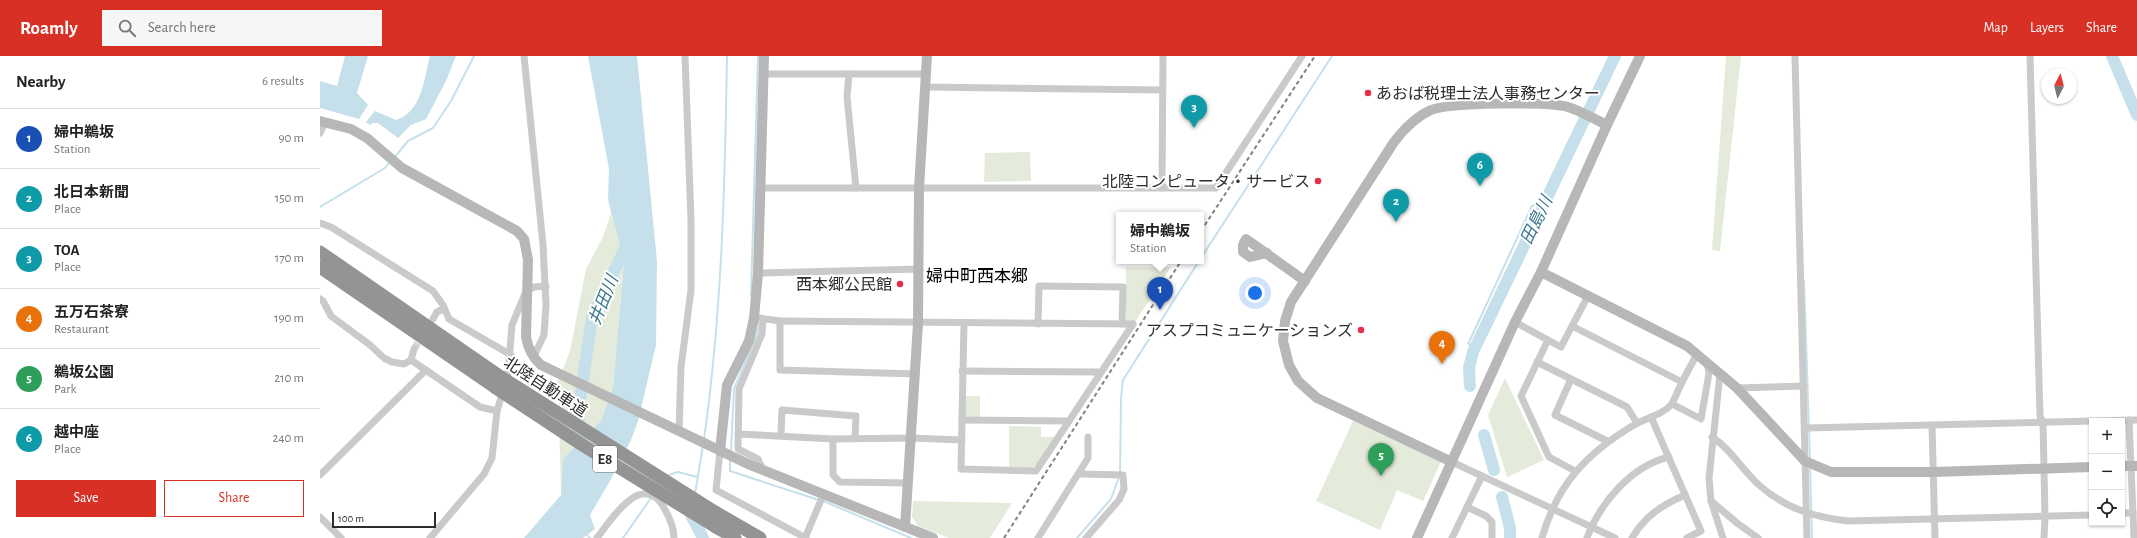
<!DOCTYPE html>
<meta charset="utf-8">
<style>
body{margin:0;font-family:"Alegreya Sans","Noto Sans JP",sans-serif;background:#f6f6f6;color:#222}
.controls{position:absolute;right:12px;bottom:12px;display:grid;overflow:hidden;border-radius:0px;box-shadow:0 1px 3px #0004}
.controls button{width:36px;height:36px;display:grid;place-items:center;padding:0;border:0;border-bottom:1px solid #e0e0e0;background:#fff;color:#222;font:20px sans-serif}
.compass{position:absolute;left:1721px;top:12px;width:36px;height:36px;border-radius:50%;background:#fff;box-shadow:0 1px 3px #0004;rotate:7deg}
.scale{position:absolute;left:12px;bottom:10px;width:104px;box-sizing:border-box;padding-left:4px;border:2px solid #2d2d2d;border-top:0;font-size:11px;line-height:14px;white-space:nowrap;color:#2d2d2d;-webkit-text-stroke:3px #fff;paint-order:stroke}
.you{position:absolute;left:935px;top:237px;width:14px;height:14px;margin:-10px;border:3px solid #fff;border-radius:50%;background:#1a73e8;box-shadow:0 0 0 6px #1a73e833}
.badge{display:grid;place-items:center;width:26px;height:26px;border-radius:50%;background:#d93025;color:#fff;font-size:13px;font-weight:700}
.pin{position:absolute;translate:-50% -33px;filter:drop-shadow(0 1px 2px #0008)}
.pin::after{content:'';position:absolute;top:21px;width:14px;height:12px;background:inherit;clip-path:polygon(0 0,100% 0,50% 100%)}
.popup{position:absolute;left:796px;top:156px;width:88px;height:52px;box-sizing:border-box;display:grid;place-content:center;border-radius:0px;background:#fff;filter:drop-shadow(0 1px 3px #0005);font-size:13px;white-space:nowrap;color:#767676}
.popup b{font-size:15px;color:#222}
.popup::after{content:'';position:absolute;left:50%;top:100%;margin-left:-8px;border:8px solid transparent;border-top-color:#fff}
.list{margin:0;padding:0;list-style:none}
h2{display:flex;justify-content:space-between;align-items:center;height:52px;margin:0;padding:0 16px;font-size:17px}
h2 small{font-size:13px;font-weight:400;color:#767676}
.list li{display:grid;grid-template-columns:26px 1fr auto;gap:12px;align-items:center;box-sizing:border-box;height:60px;padding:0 16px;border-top:1px solid #e0e0e0}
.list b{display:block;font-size:15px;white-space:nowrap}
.list p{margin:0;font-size:13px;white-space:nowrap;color:#767676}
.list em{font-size:13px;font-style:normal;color:#767676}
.actions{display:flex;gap:8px;padding:12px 16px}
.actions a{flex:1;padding:9px 0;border:1px solid #d93025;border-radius:0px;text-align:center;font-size:14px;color:#d93025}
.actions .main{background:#d93025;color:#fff}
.icon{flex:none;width:22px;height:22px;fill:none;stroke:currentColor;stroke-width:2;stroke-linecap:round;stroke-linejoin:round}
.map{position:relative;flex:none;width:1817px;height:482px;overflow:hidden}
header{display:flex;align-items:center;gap:24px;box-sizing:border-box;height:56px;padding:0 20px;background:#d93025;color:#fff}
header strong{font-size:19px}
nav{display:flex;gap:22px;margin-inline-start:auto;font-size:14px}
.search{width:280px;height:36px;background:#f6f6f6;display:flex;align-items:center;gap:10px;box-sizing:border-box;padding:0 14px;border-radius:0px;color:#767676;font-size:15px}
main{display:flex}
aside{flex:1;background:#fff}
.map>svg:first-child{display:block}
.green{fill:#e5ebda}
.water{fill:#c6e0eb}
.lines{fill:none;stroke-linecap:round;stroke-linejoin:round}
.stream{stroke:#c6e0eb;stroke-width:2}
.river{stroke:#c6e0eb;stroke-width:12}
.street-tunnel{stroke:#d5d5d5;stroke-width:7;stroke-dasharray:7 3.5;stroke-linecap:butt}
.street{stroke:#cacaca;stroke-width:7}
.secondary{stroke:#b7b7b7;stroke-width:10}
.highway{stroke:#949494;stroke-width:13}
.rail{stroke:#828282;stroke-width:2;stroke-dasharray:4 3;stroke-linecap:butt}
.highway-bridge{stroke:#949494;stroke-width:13}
.poi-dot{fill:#e62d4c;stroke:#fff;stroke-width:1.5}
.labels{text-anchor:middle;stroke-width:4;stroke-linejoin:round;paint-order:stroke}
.shield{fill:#fff;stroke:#6c6c6c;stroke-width:1}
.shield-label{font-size:15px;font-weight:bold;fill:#2d2d2d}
.poi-label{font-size:16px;fill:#2d2d2d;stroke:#fff;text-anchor:end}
.street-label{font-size:16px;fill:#2d2d2d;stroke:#fff}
.water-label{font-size:17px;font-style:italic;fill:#3b768f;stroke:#fff}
.neighbourhood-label{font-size:17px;fill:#000;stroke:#fff}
</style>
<header>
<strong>Roamly</strong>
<div class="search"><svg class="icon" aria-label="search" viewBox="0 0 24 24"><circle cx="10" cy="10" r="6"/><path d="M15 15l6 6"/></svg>Search here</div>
<nav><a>Map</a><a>Layers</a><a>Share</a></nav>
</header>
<main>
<aside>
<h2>Nearby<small>6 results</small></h2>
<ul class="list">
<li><span class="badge" style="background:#1a4fb4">1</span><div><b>婦中鵜坂</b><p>Station</p></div><em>90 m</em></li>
<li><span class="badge" style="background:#0f9aa8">2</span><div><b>北日本新聞</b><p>Place</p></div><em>150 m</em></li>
<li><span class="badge" style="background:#0f9aa8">3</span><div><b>TOA</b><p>Place</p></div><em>170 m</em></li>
<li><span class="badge" style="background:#e8710a">4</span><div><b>五万石茶寮</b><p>Restaurant</p></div><em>190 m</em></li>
<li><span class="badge" style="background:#2e9e5b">5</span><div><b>鵜坂公園</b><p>Park</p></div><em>210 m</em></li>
<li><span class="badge" style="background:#0f9aa8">6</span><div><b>越中座</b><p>Place</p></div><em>240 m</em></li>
</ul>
<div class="actions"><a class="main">Save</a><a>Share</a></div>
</aside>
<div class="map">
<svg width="1817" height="482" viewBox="0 0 1817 482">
<rect width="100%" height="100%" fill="#fff"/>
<!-- green -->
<g class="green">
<polygon points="1406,0 1421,0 1400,195 1392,194"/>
<polygon points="710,96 711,125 664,126 665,97"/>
<polygon points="291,157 304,206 293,331 281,365 241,439 238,325 250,295 266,213 283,181"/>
<polygon points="806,211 851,211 815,266 806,265"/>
<polygon points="1185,322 1224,404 1187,421 1168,359"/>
<polygon points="645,340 660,340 660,362 648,362 644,358"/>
<polygon points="1033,365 1121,406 1103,445 1077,434 1060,474 996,445"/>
<polygon points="689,370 721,371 721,381 735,381 717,409 711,412 689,412"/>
<polygon points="593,445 692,447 670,482 629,482 598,470 592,461"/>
</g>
<!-- water -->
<g class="water">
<polygon points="25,0 48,0 37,37 48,49 39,63 0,52 0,25 17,30"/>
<path d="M110 0H136L126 25 106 63 91 69 78 82 58 67H53L50 69 46 66 55 55 76 64C102 56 104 23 110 0Z"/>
<polygon points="268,0 317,0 337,205 336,289 318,365 311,384 290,425 270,459 275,473 263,482 204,482 241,439 243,403 281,365 293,331 304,206 288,144 289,113"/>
</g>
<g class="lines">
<!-- stream -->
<g class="stream">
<polyline points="74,102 88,85 113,72 131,45 154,0"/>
<polyline points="0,151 65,112 69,107"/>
<polyline points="881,202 1012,0"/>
<polyline points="1484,225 1490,403"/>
<polyline points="431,239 438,0"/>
<polyline points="1154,293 1148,287 1150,284 1212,150 1217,148 1222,150"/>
<path d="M384 383C402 257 405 127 407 0"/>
<polyline points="411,395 414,333 436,281 439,269 437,265"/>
<polyline points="410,403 410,415 499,444"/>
<polyline points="1490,411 1492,482"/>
<polyline points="800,417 801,342 803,324 879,205"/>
<polyline points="346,420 358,416 377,421"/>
<polyline points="375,438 383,389"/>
<polyline points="503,445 591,482"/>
<polyline points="267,479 270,482"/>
<polyline points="303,482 331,442"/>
<polyline points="757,482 791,443 799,421"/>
</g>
<!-- river -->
<g class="river">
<polyline points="1792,0 1817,59"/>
<polyline points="1150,330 1149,312 1153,296 1295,0"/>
<polyline points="1164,379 1174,414"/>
<polyline points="263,396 258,357 272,261 309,184"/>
<polyline points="1182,441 1190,472 1190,482"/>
<polyline points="371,459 383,482"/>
</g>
<!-- street-tunnel -->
<polyline class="street-tunnel" points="94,293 104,278"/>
<!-- street -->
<g class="street">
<polyline points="204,0 223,189 226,249 224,279 213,302"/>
<polyline points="1475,0 1487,482"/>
<polyline points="1710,0 1720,360 1723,366 1725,461 1724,482"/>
<polyline points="444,18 606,18"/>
<polyline points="529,18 527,41 536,132"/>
<polyline points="605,31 842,34"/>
<polyline points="0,77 5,66"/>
<polyline points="441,132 896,132 982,0"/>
<polyline points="842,132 843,0"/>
<polyline points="0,167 11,171 113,235 123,249 129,263 191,299"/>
<polyline points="438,217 600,213"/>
<polyline points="1268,240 1252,270 1362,326 1352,348 1381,363 1389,317 1387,307"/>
<polyline points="0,243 3,245 11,260 50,289 64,302 72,306 84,308 91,304 160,351 177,355"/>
<polyline points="438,262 460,265"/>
<polyline points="113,263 117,256 123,253"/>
<polyline points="1195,266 1228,284 1201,340 1229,401 1255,415"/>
<polyline points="644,267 641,413 716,415 813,268"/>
<polyline points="718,268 719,230 803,231 802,268"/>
<polyline points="1228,284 1241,291 1252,270"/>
<polyline points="91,304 94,293"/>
<polyline points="1217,306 1307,351 1317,367"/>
<polyline points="642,315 779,316"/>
<polyline points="596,318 460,314 460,265 813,268"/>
<polyline points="1400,318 1389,422 1391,445 1403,482"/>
<polyline points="1251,323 1235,359 1287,385"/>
<polyline points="1362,326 1377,298"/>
<polyline points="1417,332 1484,330"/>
<polyline points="1331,361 1381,475 1367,482"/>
<polyline points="642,364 749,365"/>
<polyline points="1809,364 1814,482"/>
<polyline points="1772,365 1817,364"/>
<polyline points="1612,369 1615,482"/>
<polyline points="1486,372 1772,365"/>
<polyline points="359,375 361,311 371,234 371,164 365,0"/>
<polyline points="418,378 513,383 591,382 642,384"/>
<polyline points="461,379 462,354 536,360 535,382"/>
<path d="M1392 381C1411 393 1422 414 1439 429 1466 453 1494 461 1528 465L1772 459"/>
<polyline points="513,383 513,419 520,426 588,427"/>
<polyline points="400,395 396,434 486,482"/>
<polyline points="1132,406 1295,482"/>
<polyline points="443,414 438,403 418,393 419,333 442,278 443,263"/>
<polyline points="760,418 803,419 804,433 799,444 766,482"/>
<polyline points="0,419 106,314"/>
<polyline points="1391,445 1417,467 1438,482"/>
<polyline points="1147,451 1166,460 1172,466 1172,482"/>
<polyline points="1802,457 1813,457"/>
<polyline points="0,461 21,482"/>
<polyline points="110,482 164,418 172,402 177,355 188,317 192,269 206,235 214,231 226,230"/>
<path d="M277 482C290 465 321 415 343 450 349 460 354 471 354 482"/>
<polyline points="485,482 504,437"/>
<polyline points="718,482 768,402 768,381"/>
<polyline points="1132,482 1162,420"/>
<path d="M1222 482C1237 428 1267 397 1314 369 1327 361 1341 360 1352 348"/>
<path d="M1267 482C1280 447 1311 410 1349 401"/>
<path d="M1312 482C1325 460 1342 449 1365 439"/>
</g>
<!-- secondary -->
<g class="secondary">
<path d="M0 65 31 73 47 82 82 112 197 175 204 183 208 204 206 281C208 293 212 301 221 309L428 408 613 482"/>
<polyline points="947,197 930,201 923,196 923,189 926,183 985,225"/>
<polyline points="1221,216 1367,290 1417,332 1485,405 1511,416 1613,416 1772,411"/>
<polyline points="400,395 407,329 429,285 434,262 438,217 444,0"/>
<path d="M1132 406 997 342 978 325 969 309 963 285 965 265 971 246 1074 86C1084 73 1095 61 1111 54 1128 47 1230 45 1248 51 1261 55 1274 63 1287 69"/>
<polyline points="1802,410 1817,410"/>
<polyline points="585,471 598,268 599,132 607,0"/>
<polyline points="1097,482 1195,266 1221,216 1287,69 1320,0"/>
</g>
<!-- highway -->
<g class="highway">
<polyline points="0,196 181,321"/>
<polyline points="0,211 176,332"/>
<polyline points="395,456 440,482"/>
<polyline points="396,471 415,482"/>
</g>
<!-- rail -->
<g class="rail">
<polyline points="881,175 995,0"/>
<polyline points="684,482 861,205"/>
</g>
<!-- highway-bridge -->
<g class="highway-bridge">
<polyline points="181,321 395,456"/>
<polyline points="176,332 264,390 396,471"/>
</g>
</g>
<!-- markers -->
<g class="poi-dot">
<circle cx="1048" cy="37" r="4"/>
<circle cx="998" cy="125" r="4"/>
<circle cx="580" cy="228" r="4"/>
<circle cx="1041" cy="274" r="4"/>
</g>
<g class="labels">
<!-- shield labels -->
<rect class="shield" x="273" y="390" width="24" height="26" rx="3"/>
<g class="shield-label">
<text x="285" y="408">E8</text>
</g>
<!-- poi labels -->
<g class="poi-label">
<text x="1056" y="43" text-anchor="start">あおば税理士法人事務センター</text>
<text x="990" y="131">北陸コンピュータ・サービス</text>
<text x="572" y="234">西本郷公民館</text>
<text x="1033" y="280">アスプコミュニケーションズ</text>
</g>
<!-- street labels -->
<g class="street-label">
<text transform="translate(226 330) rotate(33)" y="6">北陸自動車道</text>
</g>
<!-- water labels -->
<g class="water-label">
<text transform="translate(1216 164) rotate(-64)" y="6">田島川</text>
<text transform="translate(283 244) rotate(-68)" y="6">井田川</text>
</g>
<!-- neighbourhood labels -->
<g class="neighbourhood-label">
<text x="657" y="226">婦中町西本郷</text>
</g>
</g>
</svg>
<div class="controls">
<button>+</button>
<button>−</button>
<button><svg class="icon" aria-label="locate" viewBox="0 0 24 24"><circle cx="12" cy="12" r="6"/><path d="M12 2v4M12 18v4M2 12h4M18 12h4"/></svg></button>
</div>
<svg class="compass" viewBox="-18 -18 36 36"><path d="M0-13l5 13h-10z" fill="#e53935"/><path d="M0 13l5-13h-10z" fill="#767676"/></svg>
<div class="scale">100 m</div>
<div class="you"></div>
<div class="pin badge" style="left:840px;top:254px;background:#1a4fb4">1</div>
<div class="popup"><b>婦中鵜坂</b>Station</div>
<div class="pin badge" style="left:1076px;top:166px;background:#0f9aa8">2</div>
<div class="pin badge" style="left:874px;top:72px;background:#0f9aa8">3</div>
<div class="pin badge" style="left:1122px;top:308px;background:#e8710a">4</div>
<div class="pin badge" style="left:1061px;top:420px;background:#2e9e5b">5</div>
<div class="pin badge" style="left:1160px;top:130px;background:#0f9aa8">6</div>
</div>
</main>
